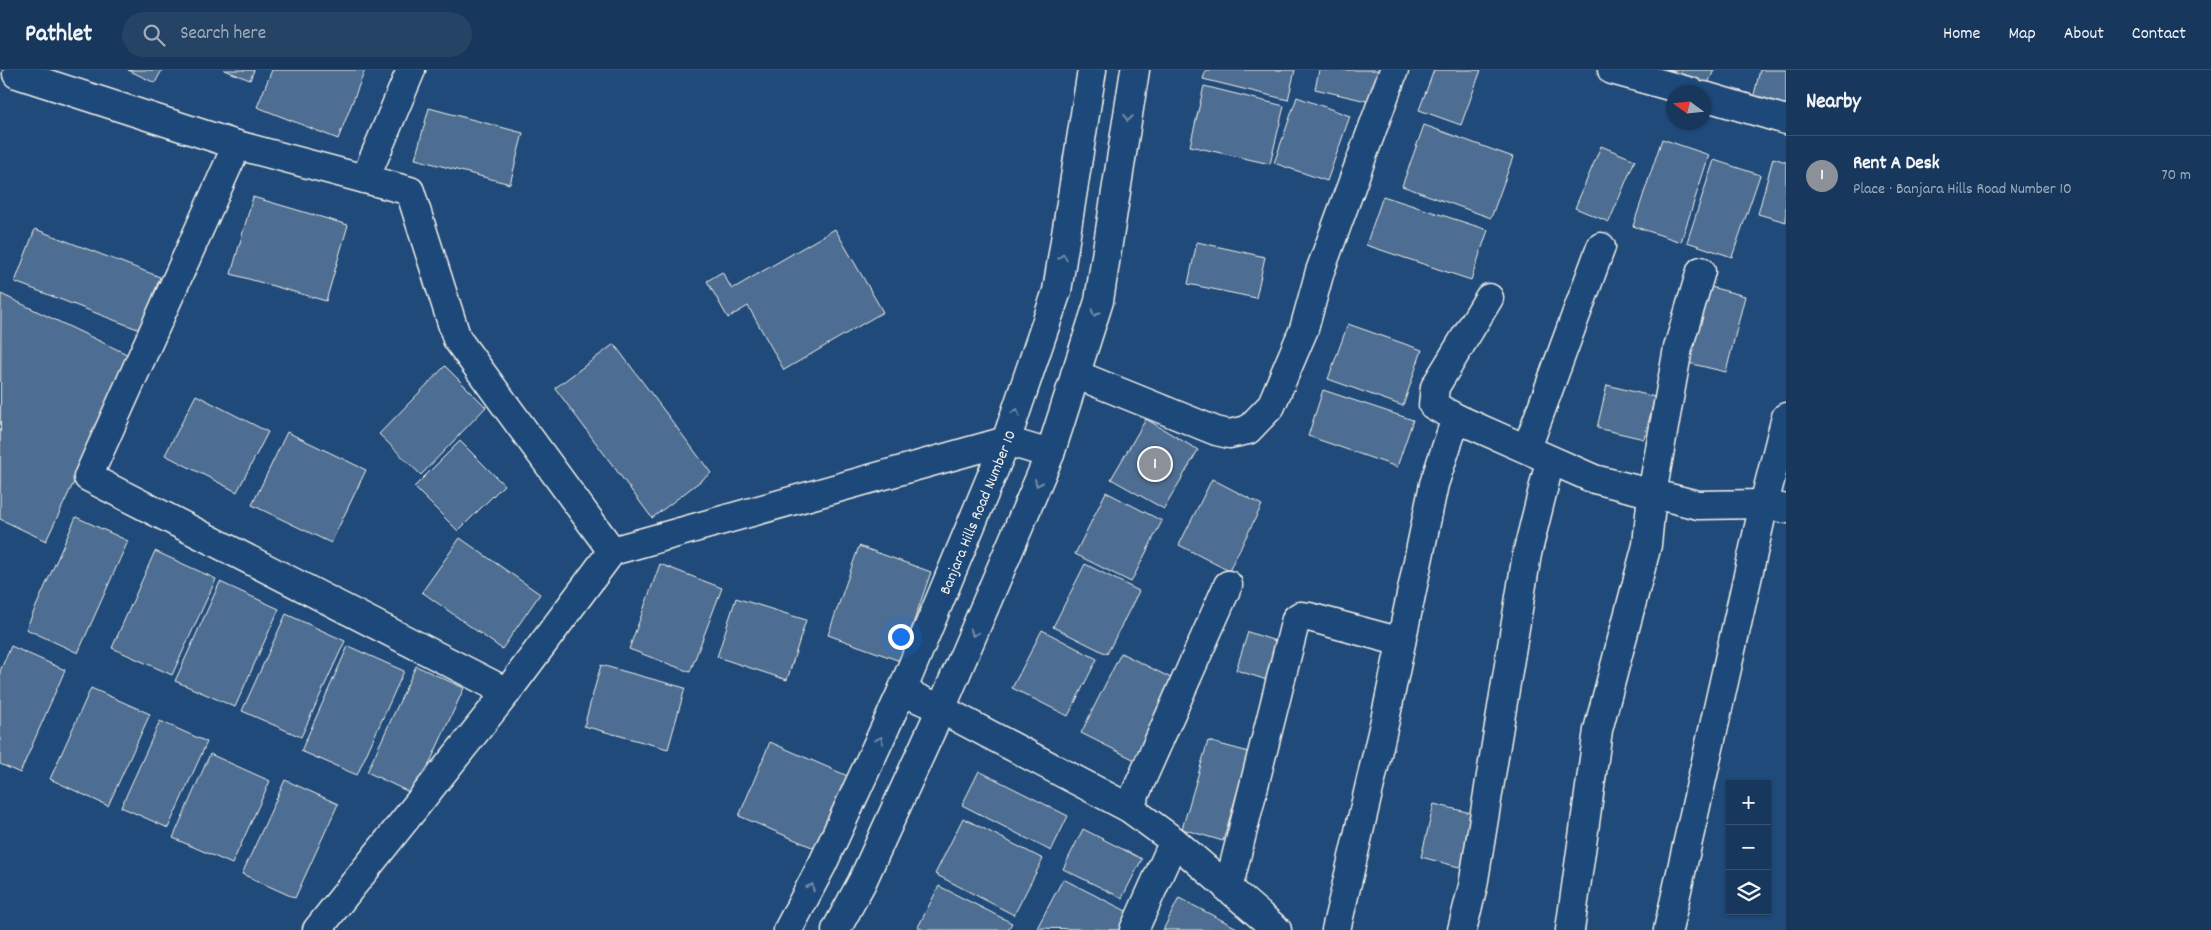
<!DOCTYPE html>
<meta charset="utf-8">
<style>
body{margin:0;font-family:Dekko,sans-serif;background:#244365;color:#f1f3f6}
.controls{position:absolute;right:15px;bottom:15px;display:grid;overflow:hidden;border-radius:0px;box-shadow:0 1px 4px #0004}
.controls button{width:45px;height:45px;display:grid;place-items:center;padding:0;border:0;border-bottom:1px solid #365272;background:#17385c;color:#f1f3f6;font:25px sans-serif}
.compass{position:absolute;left:1666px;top:15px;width:45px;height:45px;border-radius:50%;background:#17385c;box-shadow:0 1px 4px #0004;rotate:285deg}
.you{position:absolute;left:900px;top:566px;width:18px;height:18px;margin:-12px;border:4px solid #fff;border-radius:50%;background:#1a73e8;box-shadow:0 0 0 8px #1a73e833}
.badge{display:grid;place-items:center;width:32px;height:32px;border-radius:50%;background:#8c9099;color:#fff;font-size:16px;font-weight:700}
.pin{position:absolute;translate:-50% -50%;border:2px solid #fff;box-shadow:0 1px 5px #0006}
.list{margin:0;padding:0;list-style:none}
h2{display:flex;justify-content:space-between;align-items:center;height:65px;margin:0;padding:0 20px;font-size:21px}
h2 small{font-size:16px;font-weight:400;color:#9eacbb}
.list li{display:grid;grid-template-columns:32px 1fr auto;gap:15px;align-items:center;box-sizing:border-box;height:80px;padding:0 20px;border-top:1px solid #365272}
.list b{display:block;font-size:19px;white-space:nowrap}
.list p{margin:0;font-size:16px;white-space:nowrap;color:#9eacbb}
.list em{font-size:16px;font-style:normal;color:#9eacbb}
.icon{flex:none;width:28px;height:28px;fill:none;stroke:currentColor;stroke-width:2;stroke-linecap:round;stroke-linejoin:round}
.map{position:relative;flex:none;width:1786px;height:860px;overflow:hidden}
header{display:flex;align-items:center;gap:30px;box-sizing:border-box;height:70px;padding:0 25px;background:#17385c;border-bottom:1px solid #365272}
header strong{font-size:24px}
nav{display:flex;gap:28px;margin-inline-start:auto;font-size:18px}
.search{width:350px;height:45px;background:#244365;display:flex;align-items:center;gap:12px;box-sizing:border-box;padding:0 18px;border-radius:28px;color:#9eacbb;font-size:19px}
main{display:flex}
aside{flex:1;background:#17385c}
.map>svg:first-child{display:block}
.building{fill:#4d6e92;stroke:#f4f1e8}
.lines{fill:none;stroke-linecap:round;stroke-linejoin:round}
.minor-casing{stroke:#f4f1e8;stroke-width:31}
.secondary-casing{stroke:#f4f1e8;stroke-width:31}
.minor{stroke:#1f4a7a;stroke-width:28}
.secondary{stroke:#1f4a7a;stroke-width:28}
.oneway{stroke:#748da6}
.labels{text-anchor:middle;stroke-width:4;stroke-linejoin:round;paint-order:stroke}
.street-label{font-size:16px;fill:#f4f1e8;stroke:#1f4a7a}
</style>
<header>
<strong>Pathlet</strong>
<div class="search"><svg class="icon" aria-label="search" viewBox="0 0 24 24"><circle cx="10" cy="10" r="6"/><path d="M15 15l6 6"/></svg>Search here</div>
<nav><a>Home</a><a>Map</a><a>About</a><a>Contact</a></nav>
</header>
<main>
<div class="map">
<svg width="1786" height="860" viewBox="0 0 1786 860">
<rect width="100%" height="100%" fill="#1f4a7a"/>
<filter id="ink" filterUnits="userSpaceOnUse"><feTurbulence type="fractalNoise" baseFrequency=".02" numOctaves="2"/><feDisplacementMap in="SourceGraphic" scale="10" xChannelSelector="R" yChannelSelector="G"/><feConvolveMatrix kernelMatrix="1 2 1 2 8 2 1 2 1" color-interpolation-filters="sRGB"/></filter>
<g filter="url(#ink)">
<!-- building -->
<g class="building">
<polygon points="128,0 162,0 155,13"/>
<polygon points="224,0 254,0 250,10"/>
<polygon points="272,0 365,0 338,69 257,37"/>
<polygon points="1206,0 1295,0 1288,30 1203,9"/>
<polygon points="1319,0 1383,0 1375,33 1315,19"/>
<polygon points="1434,0 1481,0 1461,55 1419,40"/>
<polygon points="1641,0 1714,0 1706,18"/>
<polygon points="1760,0 1786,0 1786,41 1752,33"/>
<polygon points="1204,16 1284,36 1270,94 1190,76"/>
<polygon points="1297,27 1350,46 1327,111 1274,93"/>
<polygon points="429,38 523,63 510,114 415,89"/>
<polygon points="1424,55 1513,87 1491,148 1402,116"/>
<polygon points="1662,69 1709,85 1681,172 1633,156"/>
<polygon points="1601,76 1635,90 1609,152 1575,138"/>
<polygon points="1773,88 1786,92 1786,152 1758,144"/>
<polygon points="1714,90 1760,105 1732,187 1687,172"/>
<polygon points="1383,126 1488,160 1471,210 1366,175"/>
<polygon points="253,127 348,155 326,231 231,204"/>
<polygon points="35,159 160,207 140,260 15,212"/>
<polygon points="835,159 883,242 784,300 748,236 728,248 707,211 722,202 732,219"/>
<polygon points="1197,172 1265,187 1256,228 1188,214"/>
<polygon points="1703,215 1745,226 1726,302 1684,292"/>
<polygon points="1,224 133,287 46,471 0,449"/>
<polygon points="1348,254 1422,280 1403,336 1328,309"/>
<polygon points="614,274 711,403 652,448 555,318"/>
<polygon points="445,296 486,337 421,405 379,364"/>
<polygon points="1607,315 1655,327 1644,369 1597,358"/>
<polygon points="1323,320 1413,350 1397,397 1308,366"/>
<polygon points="196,325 268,362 237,422 165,385"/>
<polygon points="1146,349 1198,380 1164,439 1111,409"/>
<polygon points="287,362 366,400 331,473 252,435"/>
<polygon points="460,371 504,415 458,461 414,417"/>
<polygon points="1212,409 1262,435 1229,501 1179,475"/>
<polygon points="1106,422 1162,451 1131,512 1075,484"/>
<polygon points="76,447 128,471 78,583 26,559"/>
<polygon points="460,468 540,524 502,579 422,522"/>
<polygon points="859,476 931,502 900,591 828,565"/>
<polygon points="155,481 216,509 172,605 112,578"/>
<polygon points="660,494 722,518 690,602 629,579"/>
<polygon points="1085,494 1139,521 1107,584 1053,557"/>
<polygon points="220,512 279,539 235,637 175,611"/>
<polygon points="736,528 806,550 787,610 717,587"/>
<polygon points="286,544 345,571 301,667 242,641"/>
<polygon points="1042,560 1097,589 1068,646 1012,618"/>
<polygon points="1248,562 1285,574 1273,612 1236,600"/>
<polygon points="11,576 65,600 20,703 0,694 0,601"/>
<polygon points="348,576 404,601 357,705 301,681"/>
<polygon points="1121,583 1175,610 1135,690 1081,663"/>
<polygon points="601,595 685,618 668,679 584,656"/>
<polygon points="416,596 464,618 415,725 367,702"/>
<polygon points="91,618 150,644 108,736 50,709"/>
<polygon points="160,651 207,672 168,758 121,737"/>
<polygon points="1208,671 1249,682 1223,771 1182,759"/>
<polygon points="770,672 850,707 819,780 739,746"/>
<polygon points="210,684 270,711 232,794 173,768"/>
<polygon points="979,701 1068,746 1051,781 962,735"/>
<polygon points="285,710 338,734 295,828 242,804"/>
<polygon points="1434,734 1475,744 1463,798 1421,787"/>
<polygon points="963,748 1043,789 1014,845 935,804"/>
<polygon points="1083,759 1142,789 1122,828 1063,799"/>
<polygon points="1063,809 1132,844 1124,860 1037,858"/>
<polygon points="939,816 1012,853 1008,860 924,860 918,857"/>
<polygon points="1179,828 1241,860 1163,860"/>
</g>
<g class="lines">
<defs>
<g id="minor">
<polyline points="1612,0 1691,22"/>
<polyline points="17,4 237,75 410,121 457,269 612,481"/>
<polyline points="1704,26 1786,50"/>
<polyline points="237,75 88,407 507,622"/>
<polyline points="365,109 411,0"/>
<polyline points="1075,304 1216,361 1229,364 1248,360 1271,336 1304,259 1320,201 1394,0"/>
<polyline points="1456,348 1433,335 1435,317 1489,228"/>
<polyline points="1527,378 1601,177"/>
<polyline points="902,621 941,639 1129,738 1174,771 1277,860"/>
<polyline points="1129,738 1228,515"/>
<polyline points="1228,819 1296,549 1300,546 1309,547 1401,572"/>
<polyline points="317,860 507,622 612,481 1006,371 1050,384"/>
<polyline points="1134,860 1174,771"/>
<polyline points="1336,860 1385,650 1434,414 1456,348 1594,409 1698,435 1764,434 1786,439"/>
<polyline points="1462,860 1473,816 1527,484 1550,391"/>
<polyline points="1570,860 1598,660 1647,475 1652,424 1678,278 1701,201"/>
<polyline points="1668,860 1764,434 1786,347"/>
</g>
<g id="secondary">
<path id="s1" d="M788 860 823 793 902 621 1006 371 1057 221 1092 0"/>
<polyline points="836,860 862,812 941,639 1050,384 1099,231 1135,0"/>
</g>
</defs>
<!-- minor casing -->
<use href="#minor" class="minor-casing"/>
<!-- secondary casing -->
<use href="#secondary" class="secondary-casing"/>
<!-- minor -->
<use href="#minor" class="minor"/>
<!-- secondary -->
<use href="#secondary" class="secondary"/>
</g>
<!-- one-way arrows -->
<defs><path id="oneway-chevron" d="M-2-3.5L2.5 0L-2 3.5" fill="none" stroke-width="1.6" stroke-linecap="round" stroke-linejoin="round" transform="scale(1.25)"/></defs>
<g class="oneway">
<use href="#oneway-chevron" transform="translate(1128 48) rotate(99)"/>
<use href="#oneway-chevron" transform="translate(1063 187) rotate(-81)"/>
<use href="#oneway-chevron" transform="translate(1095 243) rotate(108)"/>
<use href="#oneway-chevron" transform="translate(1016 342) rotate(-71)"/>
<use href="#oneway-chevron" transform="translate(1038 413) rotate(114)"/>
<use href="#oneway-chevron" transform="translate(974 563) rotate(113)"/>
<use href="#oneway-chevron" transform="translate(880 670) rotate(-65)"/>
<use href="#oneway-chevron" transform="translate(811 817) rotate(-62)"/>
</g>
</g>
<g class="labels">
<!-- street labels -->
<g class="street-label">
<text dy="6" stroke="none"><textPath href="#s1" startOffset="459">Banjara Hills Road Number 10</textPath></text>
</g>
</g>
</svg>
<div class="controls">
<button>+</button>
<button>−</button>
<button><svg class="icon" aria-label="layers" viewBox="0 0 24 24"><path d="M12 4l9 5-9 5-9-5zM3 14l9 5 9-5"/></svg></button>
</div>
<svg class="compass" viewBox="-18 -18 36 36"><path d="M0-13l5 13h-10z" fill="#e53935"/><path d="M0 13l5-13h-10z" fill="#9eacbb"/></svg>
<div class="you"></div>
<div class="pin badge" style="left:1155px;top:394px">1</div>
</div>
<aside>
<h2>Nearby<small></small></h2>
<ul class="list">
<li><span class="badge">1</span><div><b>Rent A Desk</b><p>Place · Banjara Hills Road Number 10</p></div><em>70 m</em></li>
</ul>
</aside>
</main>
